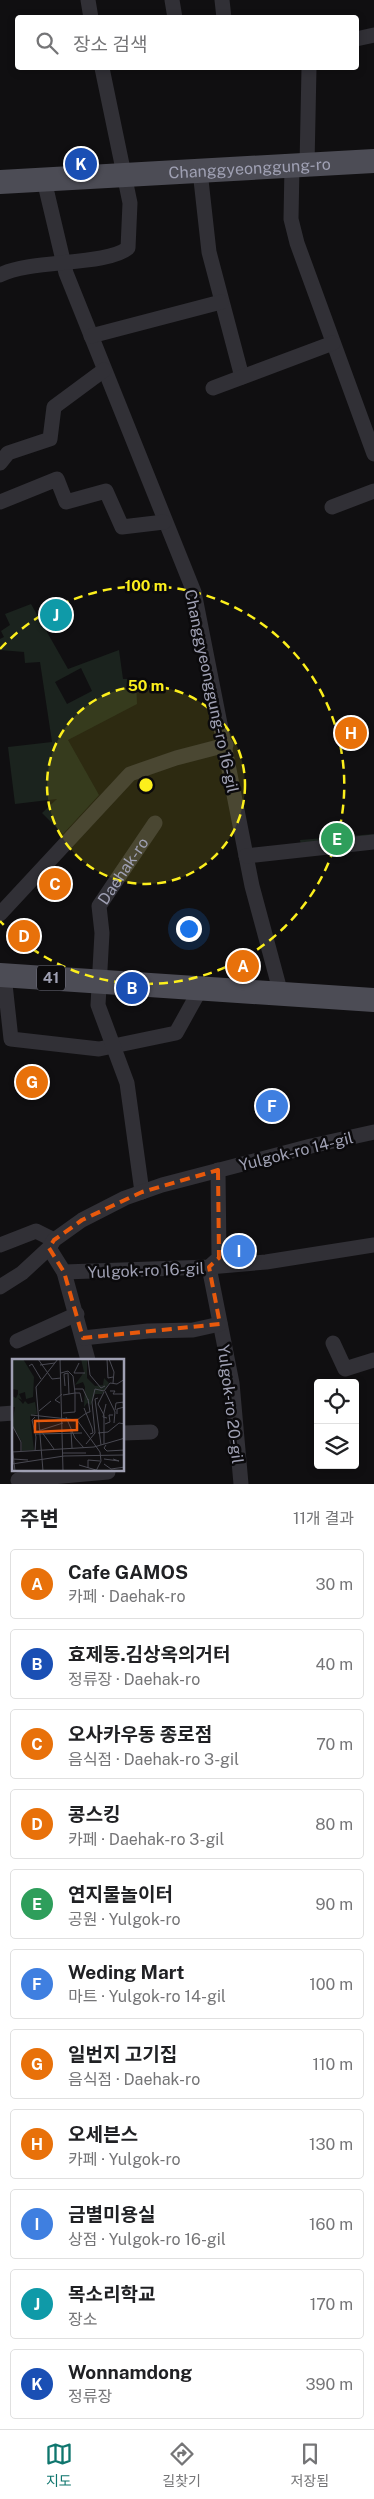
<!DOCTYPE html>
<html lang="ko">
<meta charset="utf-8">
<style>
body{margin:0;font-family:"Public Sans","Noto Sans KR",sans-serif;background:#f2f2f2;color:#202124}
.controls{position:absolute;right:15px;bottom:15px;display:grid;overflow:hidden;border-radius:5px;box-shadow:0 2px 8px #0003}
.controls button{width:45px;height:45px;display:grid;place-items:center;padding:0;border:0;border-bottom:1px solid #e0e0e0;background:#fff;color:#202124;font:25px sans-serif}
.you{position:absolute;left:188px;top:928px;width:18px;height:18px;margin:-12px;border:4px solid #fff;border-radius:50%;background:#1a73e8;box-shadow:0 0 0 8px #1a73e833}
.badge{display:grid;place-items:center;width:32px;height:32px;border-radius:50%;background:#0f766e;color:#fff;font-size:16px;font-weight:700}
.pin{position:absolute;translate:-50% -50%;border:2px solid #fff;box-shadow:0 1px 5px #0006}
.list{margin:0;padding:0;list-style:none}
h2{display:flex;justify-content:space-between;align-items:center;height:65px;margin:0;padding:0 20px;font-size:21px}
h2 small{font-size:16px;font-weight:400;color:#757577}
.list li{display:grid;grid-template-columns:32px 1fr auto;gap:15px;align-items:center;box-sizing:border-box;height:70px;margin:0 10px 10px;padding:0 10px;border:1px solid #e0e0e0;border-radius:5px}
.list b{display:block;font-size:19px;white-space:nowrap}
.list p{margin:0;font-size:16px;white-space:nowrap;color:#757577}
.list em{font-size:16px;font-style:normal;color:#757577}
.icon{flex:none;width:28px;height:28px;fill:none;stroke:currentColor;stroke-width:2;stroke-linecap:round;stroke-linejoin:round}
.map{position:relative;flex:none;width:374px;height:1484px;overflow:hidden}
.search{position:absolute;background:#fff;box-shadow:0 2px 8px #0003;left:15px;right:15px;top:15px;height:55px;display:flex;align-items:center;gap:12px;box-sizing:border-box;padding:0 18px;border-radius:5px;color:#757577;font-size:19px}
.sheet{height:945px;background:#fff}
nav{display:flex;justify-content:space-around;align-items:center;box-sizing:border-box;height:70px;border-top:1px solid #e0e0e0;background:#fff;font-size:14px;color:#757577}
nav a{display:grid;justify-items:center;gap:2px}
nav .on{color:#0f766e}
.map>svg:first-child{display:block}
.green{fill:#1b231e;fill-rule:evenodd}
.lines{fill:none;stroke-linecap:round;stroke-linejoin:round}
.street{stroke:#313036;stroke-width:15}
.primary{stroke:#4c4c55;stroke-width:24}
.marked{fill:none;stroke:#e8590c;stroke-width:4;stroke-dasharray:10 6;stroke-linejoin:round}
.ring{fill:none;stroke:#fcef1c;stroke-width:2.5;stroke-dasharray:9 6}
.labels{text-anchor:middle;stroke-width:5;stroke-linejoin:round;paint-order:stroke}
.shield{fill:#0b0a0c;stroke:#737381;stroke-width:1}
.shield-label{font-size:15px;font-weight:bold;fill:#9fa0b3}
.street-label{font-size:16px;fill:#9fa0b3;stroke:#0b0a0c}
.inset-road{fill:none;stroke:#494952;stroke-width:1}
.view{fill:#e8590c;fill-opacity:0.15;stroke:#e8590c;stroke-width:2.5}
.inset-edge{fill:none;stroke:#9fa0b3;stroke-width:2.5}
.centre{fill:#fcef1c;stroke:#0b0a0c;stroke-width:2.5}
.ring-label{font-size:15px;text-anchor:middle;font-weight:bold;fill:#fcef1c;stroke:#0b0a0c;stroke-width:5;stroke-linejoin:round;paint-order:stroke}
</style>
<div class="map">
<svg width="374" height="1484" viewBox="0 0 374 1484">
<rect width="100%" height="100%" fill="#100f11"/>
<!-- green -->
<g class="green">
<path d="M31 604 68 669 119 650 123 679H136L137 704 68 740 99 795 63 834 42 813 57 799 15 804 8 747 52 742 40 662 25 663 24 652 0 650V639L4 637 1 631 10 625 5 614ZM81 668 92 691 67 704 55 682Z"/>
<polygon points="374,834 374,838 301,845 300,840"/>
</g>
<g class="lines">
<!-- street -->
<g class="street">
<polyline points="88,0 91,18"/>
<polyline points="172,0 175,18"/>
<polyline points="222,0 224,18"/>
<polyline points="356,39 374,35"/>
<polyline points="307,165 309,68"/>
<polyline points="292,166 291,219 297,243 374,454"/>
<polyline points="200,171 209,252 242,377"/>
<polyline points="44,180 66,273 194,592 252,886 281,994"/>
<path d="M0 275C30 259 106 266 128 248L130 203 102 68"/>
<polyline points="91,336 221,302"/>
<polyline points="213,388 333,343"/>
<polyline points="0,463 8,453 50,439 54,407 104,370"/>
<polyline points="0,502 57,479 66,502 106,491 122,527 164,522"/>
<polyline points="332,507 374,491"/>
<polyline points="246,856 374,842"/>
<polyline points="0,914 130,774 176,758 226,745"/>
<polyline points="4,975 11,1039 99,1049 176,1033 201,988"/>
<polyline points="218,1170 219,1258 209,1267 232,1383 241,1484"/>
<path id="s1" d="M142 1192 127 1083 98 1005 102 933 99 906 155 823"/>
<polyline points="0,1245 36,1231 54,1240"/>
<polyline points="49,1248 64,1272 88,1360"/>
<polyline points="64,1272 209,1267 266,1262 374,1245"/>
<polyline points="0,1287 22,1273 49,1248 54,1240 82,1220 125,1198 162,1185 311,1146 374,1132"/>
<polyline points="83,1338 148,1331 193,1330 220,1324"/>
<polyline points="17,1341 77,1314"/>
<polyline points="333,1343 345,1369 374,1360"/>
<polyline points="0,1414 14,1413"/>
<polyline points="124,1433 151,1432"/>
<polyline points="18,1480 108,1472"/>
</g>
<!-- primary -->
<g class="primary">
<path id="s2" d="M0 182 374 161"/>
<polyline points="0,975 374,1000"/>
</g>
</g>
<!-- marked area -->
<path class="marked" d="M218 1170 219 1258 209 1267 220 1324 83 1338 64 1272 49 1248 54 1240 82 1220 142 1192Z"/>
<!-- distance rings -->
<circle cx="146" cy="785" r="99" fill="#fcef1c" fill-opacity=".12"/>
<g class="ring">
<circle cx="146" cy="785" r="99"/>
<path d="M0 649A199 199 0 1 1 0 921"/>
</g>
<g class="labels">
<!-- shield labels -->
<rect class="shield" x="37" y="965.5" width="28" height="25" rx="4"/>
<g class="shield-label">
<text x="51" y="983">41</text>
</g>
<!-- street labels -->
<g class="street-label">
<text dy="6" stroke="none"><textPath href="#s2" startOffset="250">Changgyeonggung-ro</textPath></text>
<text transform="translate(212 691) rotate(78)" y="6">Changgyeonggung-ro 16-gil</text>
<text dy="6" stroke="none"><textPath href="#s1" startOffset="335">Daehak-ro</textPath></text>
<text transform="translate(296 1151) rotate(-14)" y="6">Yulgok-ro 14-gil</text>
<text transform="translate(146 1270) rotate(-2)" y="6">Yulgok-ro 16-gil</text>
<text transform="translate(231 1404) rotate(83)" y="6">Yulgok-ro 20-gil</text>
</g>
</g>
<!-- overview -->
<g transform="translate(12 1359)">
<rect width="112" height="112" fill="#100f11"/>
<path d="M0 0H11L22 18 21 38 14 40 13 33 7 35 10 41 6 39 11 45 13 42 16 45 23 43 25 55 18 57 22 91 10 92V83L0 66 3 48H0V37L4 39 6 35V31L0 30ZM69 0H75V19L83 27 91 26 92 19 97 24 90 35H83L79 46 75 44 72 48 73 28 71 23 63 26 72 13Z" fill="#1b231e"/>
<path class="inset-road" d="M26 0 40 20 49 19M48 0 51 112M76 0 78 16 89 29 93 27M95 0 96 19 101 18M97 0 102 13 101 24M67 4 62 14H73M28 6 43 4M17 7 20 5 29 20M49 14 56 12 61 17 63 34 51 36M53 27 52 15 56 14 57 35M62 30H71L76 41M93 32 103 53 102 64M98 32H103L101 35H113M92 33 86 45 92 56V85M86 39 83 40 89 86M48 44 43 41 50 35M94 45 91 58 95 59M72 49 80 69 81 74 78 75M103 51 104 44 112 43M27 52 39 42M51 54 63 53V34H68L70 43M105 55V50L112 48 111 43M19 56 65 61 88 93 89 102 84 112M54 58 63 79 72 89M65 61 73 55 77 53H78L76 40M93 65 98 63 97 56H101M0 66 9 83V92M27 69 42 90M29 71 51 64M59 72 60 89M86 74 96 73 107 64 113 65M24 75 70 74M74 85 83 74 80 43 83 30 92 32 98 24 105 25 113 20M0 86 3 112M94 86 92 89 95 92 113 91M23 92 24 78 20 61 23 58M0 93 82 88 113 79M50 94H74M1 100 16 101M92 100 107 102 101 100M0 105 52 97 113 96M92 105 99 110 113 108M67 106 84 111M76 109V101L88 102M31 112 24 28 46 0"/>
<path class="view" d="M65 61V71L23 73V62Z"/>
<rect width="112" height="112" class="inset-edge"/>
</g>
<circle cx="146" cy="785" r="8" class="centre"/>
<g class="ring-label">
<text x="146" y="591">100 m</text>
<text x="146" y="691">50 m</text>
</g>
</svg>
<div class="controls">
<button><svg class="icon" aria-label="locate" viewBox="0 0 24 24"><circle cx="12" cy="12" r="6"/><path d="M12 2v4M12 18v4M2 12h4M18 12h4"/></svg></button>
<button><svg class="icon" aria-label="layers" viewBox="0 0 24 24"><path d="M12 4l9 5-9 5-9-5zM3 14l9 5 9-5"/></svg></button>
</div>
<div class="you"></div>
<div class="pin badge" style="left:243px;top:966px;background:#e8710a">A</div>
<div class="pin badge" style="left:132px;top:988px;background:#1a4fb4">B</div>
<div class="pin badge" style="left:55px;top:884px;background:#e8710a">C</div>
<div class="pin badge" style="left:24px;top:936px;background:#e8710a">D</div>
<div class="pin badge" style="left:337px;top:839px;background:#2e9e5b">E</div>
<div class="pin badge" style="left:272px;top:1106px;background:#3f7fe0">F</div>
<div class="pin badge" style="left:32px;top:1082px;background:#e8710a">G</div>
<div class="pin badge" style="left:351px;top:733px;background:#e8710a">H</div>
<div class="pin badge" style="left:239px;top:1251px;background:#3f7fe0">I</div>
<div class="pin badge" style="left:56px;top:615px;background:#0f9aa8">J</div>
<div class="pin badge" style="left:81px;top:164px;background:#1a4fb4">K</div>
<div class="search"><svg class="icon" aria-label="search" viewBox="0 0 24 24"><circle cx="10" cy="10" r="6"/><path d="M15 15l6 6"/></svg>장소 검색</div>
</div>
<section class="sheet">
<h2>주변<small>11개 결과</small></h2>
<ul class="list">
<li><span class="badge" style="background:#e8710a">A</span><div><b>Cafe GAMOS</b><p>카페 · Daehak-ro</p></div><em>30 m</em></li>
<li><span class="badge" style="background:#1a4fb4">B</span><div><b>효제동.김상옥의거터</b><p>정류장 · Daehak-ro</p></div><em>40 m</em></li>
<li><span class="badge" style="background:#e8710a">C</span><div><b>오사카우동 종로점</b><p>음식점 · Daehak-ro 3-gil</p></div><em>70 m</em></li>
<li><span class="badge" style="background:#e8710a">D</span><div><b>콩스킹</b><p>카페 · Daehak-ro 3-gil</p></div><em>80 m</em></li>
<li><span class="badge" style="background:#2e9e5b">E</span><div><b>연지물놀이터</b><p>공원 · Yulgok-ro</p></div><em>90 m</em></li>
<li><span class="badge" style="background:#3f7fe0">F</span><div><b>Weding Mart</b><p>마트 · Yulgok-ro 14-gil</p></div><em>100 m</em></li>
<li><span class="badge" style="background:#e8710a">G</span><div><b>일번지 고기집</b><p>음식점 · Daehak-ro</p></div><em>110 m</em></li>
<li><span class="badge" style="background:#e8710a">H</span><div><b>오세븐스</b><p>카페 · Yulgok-ro</p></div><em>130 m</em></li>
<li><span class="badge" style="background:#3f7fe0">I</span><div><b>금별미용실</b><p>상점 · Yulgok-ro 16-gil</p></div><em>160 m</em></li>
<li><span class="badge" style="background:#0f9aa8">J</span><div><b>목소리학교</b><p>장소</p></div><em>170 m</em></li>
<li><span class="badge" style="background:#1a4fb4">K</span><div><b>Wonnamdong</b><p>정류장</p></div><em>390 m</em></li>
</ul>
</section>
<nav>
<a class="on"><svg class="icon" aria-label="map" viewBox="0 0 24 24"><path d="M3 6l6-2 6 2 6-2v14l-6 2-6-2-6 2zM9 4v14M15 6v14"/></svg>지도</a>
<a><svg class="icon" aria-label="directions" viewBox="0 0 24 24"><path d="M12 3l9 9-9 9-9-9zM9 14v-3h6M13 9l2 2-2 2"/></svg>길찾기</a>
<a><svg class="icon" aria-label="saved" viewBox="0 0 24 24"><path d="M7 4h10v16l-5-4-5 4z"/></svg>저장됨</a>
</nav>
